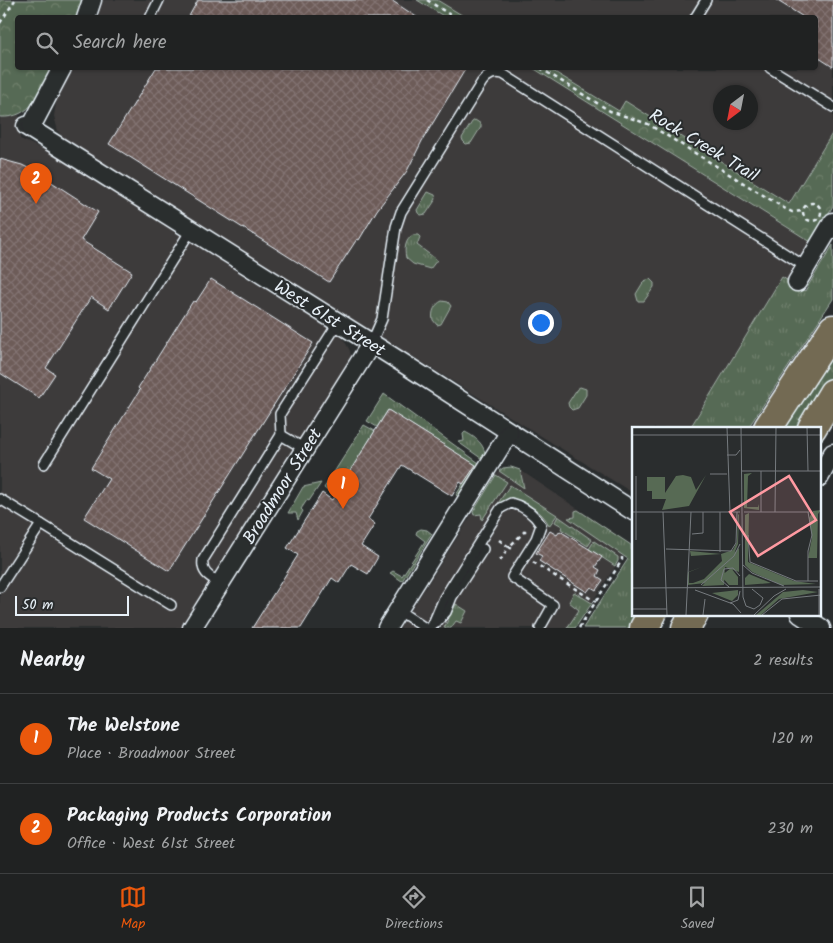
<!DOCTYPE html>
<meta charset="utf-8">
<style>
body{margin:0;font-family:Kalam,sans-serif;background:#282a2a;color:#f1f3f6}
.compass{position:absolute;left:713px;top:85px;width:45px;height:45px;border-radius:50%;background:#202222;box-shadow:0 1px 4px #0004;rotate:212deg}
.scale{position:absolute;left:15px;bottom:12px;width:114px;box-sizing:border-box;padding-left:5px;border:2px solid #e8f1f8;border-top:0;font-size:14px;line-height:18px;white-space:nowrap;color:#e8f1f8;-webkit-text-stroke:4px #2a2d2e;paint-order:stroke}
.you{position:absolute;left:540px;top:322px;width:18px;height:18px;margin:-12px;border:4px solid #fff;border-radius:50%;background:#1a73e8;box-shadow:0 0 0 8px #1a73e833}
.badge{display:grid;place-items:center;width:32px;height:32px;border-radius:50%;background:#ea580c;color:#fff;font-size:16px;font-weight:700}
.pin{position:absolute;translate:-50% -41px;filter:drop-shadow(0 1px 2px #0008)}
.pin::after{content:'';position:absolute;top:26px;width:18px;height:15px;background:inherit;clip-path:polygon(0 0,100% 0,50% 100%)}
.list{margin:0;padding:0;list-style:none}
h2{display:flex;justify-content:space-between;align-items:center;height:65px;margin:0;padding:0 20px;font-size:21px}
h2 small{font-size:16px;font-weight:400;color:#a2a4a5}
.list li{display:grid;grid-template-columns:32px 1fr auto;gap:15px;align-items:center;box-sizing:border-box;height:90px;padding:0 20px;border-top:1px solid #3d3f40}
.list b{display:block;font-size:19px;white-space:nowrap}
.list p{margin:0;font-size:16px;white-space:nowrap;color:#a2a4a5}
.list em{font-size:16px;font-style:normal;color:#a2a4a5}
.icon{flex:none;width:28px;height:28px;fill:none;stroke:currentColor;stroke-width:2;stroke-linecap:round;stroke-linejoin:round}
.map{position:relative;flex:none;width:833px;height:628px;overflow:hidden}
.search{position:absolute;background:#202222;box-shadow:0 1px 4px #0004;left:15px;right:15px;top:15px;height:55px;display:flex;align-items:center;gap:12px;box-sizing:border-box;padding:0 18px;border-radius:5px;color:#a2a4a5;font-size:19px}
.sheet{height:245px;background:#202222}
nav{display:flex;justify-content:space-around;align-items:center;box-sizing:border-box;height:70px;border-top:1px solid #3d3f40;background:#202222;font-size:14px;color:#a2a4a5}
nav a{display:grid;justify-items:center;gap:2px}
nav .on{color:#ea580c}
.map>svg:first-child{display:block}
.built{fill:#3e3b3b;fill-rule:evenodd}
.grass{fill:url(#grass-tufts);stroke:#a0aea6}
.park{fill:url(#park-crowns);stroke:#a0aea6}
.building{fill:url(#building-cross-hatch);stroke:#e8f1f8}
.lines{fill:none;stroke-linecap:round;stroke-linejoin:round}
.service-casing{stroke:#e8f1f8;stroke-width:12}
.minor-casing{stroke:#e8f1f8;stroke-width:21}
.trunk-casing{stroke:#e8f1f8;stroke-width:31}
.path{stroke:#e8f1f8;stroke-width:2.5;stroke-dasharray:4 4;stroke-linecap:butt}
.service{stroke:#2a2d2e;stroke-width:9}
.minor{stroke:#2a2d2e;stroke-width:18}
.trunk{stroke:#736b52;stroke-width:28}
.labels{text-anchor:middle;stroke-width:4;stroke-linejoin:round;paint-order:stroke}
.street-label{font-size:18px;fill:#e8f1f8;stroke:#2a2d2e}
.inset-road{fill:none;stroke:#767b7f;stroke-width:1}
.view{fill:#ff9aa2;fill-opacity:0.15;stroke:#ff9aa2;stroke-width:2.5}
.inset-edge{fill:none;stroke:#e8f1f8;stroke-width:2.5}
</style>
<div class="map">
<svg width="833" height="628" viewBox="0 0 833 628">
<defs>
<pattern id="grass-tufts" width="24" height="20" patternUnits="userSpaceOnUse" patternTransform="scale(1.25)"><rect width="24" height="20" fill="#576a54"/><path d="M3 7l-1-3M5 7V3M7 7l1-3M15 17l-1-3M17 17v-4M19 17l1-3" fill="none" stroke="#6f806d"/></pattern>
<pattern id="park-crowns" width="20" height="18" patternUnits="userSpaceOnUse" patternTransform="scale(1.25)"><rect width="20" height="18" fill="#576a54"/><path d="M2 6a3 3 0 1 1 6 0M12 15a3 3 0 1 1 6 0" fill="none" stroke="#6f806d"/></pattern>
<pattern id="building-cross-hatch" width="8" height="8" patternUnits="userSpaceOnUse" patternTransform="scale(1.25)"><rect width="8" height="8" fill="#6d5b59"/><path d="M0 0l8 8M0 8l8-8" fill="none" stroke="#827372"/></pattern>
</defs>
<rect width="100%" height="100%" fill="#2a2d2e"/>
<filter id="ink" filterUnits="userSpaceOnUse"><feTurbulence type="fractalNoise" baseFrequency=".02" numOctaves="2"/><feDisplacementMap in="SourceGraphic" scale="10" xChannelSelector="R" yChannelSelector="G"/><feConvolveMatrix kernelMatrix="1 2 1 2 8 2 1 2 1" color-interpolation-filters="sRGB"/></filter>
<g filter="url(#ink)">
<!-- built -->
<g class="built">
<polygon points="103,0 417,0 445,17 97,18"/>
<path d="M437 0H833V132L789 204 626 102 620 111 548 68H816V18H465ZM720 92H750V122H720Z"/>
<polygon points="74,68 533,68 811,242 788,281 782,278 690,428 633,428 633,493 75,147 62,137 58,131 54,116 57,98"/>
<polygon points="19,115 20,139 47,151 340,336 344,340 350,351 351,357 346,369 182,628 0,628 0,117 12,117"/>
<polygon points="512,467 520,470 630,544 575,628 400,628 498,473 503,468"/>
</g>
<!-- grass -->
<g class="grass">
<polygon points="475,120 481,124 481,127 471,143 466,144 463,141 462,138 472,122"/>
<polygon points="428,192 435,195 436,199 426,214 421,215 418,213 417,210"/>
<path d="M413 235H418L420 237 417 245 437 260 430 269 413 264 406 258C404 249 405 240 413 235Z"/>
<polygon points="833,245 833,299 748,428 690,428 782,277 805,291"/>
<polygon points="650,279 654,283 654,287 644,301 638,301 636,294 644,281"/>
<path d="M442 301 448 302 451 306 441 324 437 325 433 320C431 312 435 304 442 301Z"/>
<polygon points="833,349 833,376 802,428 782,428"/>
<polygon points="580,387 586,389 586,395 578,408 572,410 569,407 568,403 577,389"/>
<polygon points="384,394 479,463 458,497 456,495 475,465 388,410 377,427 367,421"/>
<polygon points="364,425 375,431 338,490 329,492 324,488"/>
<path d="M465 432C477 438 487 446 485 461L458 442 464 441 463 434Z"/>
<polygon points="511,467 520,470 524,488 499,471 503,468"/>
<polygon points="496,475 507,482 482,520 481,514 474,515 473,512"/>
<polygon points="321,483 309,501 307,500 301,509 303,511 298,520 296,513 288,513 303,487"/>
<path d="M510 485 557 515 549 526C544 511 525 502 511 498L502 502 485 529 482 528Z"/>
<polygon points="575,511 578,510 631,545 633,614 638,614 629,628 583,628 628,559 568,518 575,517"/>
<polygon points="558,516 592,540 588,546 561,529 562,526 555,522"/>
<polygon points="421,529 427,530 432,534 402,581 390,573 393,571 402,576 425,541 416,534 417,531"/>
<polygon points="594,541 618,557 618,561 615,566 589,549"/>
<polygon points="574,592 592,603 575,628 567,628 579,610 569,602"/>
<polygon points="456,604 467,611 461,623 456,621 451,628 444,628"/>
</g>
<!-- park -->
<g class="park">
<path d="M0 0H86L79 17 18 18V68H55C41 91 32 119 0 117Z"/>
<polygon points="417,0 437,0 465,17 445,17"/>
<polygon points="533,68 548,68 619,111 625,101 789,204 833,132 833,206 811,242"/>
</g>
<!-- building -->
<g class="building">
<polygon points="198,0 391,0 418,18 188,18"/>
<polygon points="776,0 833,0 833,67 816,56 816,18 805,18"/>
<polygon points="156,68 466,68 422,141 407,171 377,210 359,240 357,239 329,282 109,144"/>
<polygon points="0,159 22,165 36,172 98,212 81,240 132,272 109,309 91,297 46,368 55,374 39,398 0,373"/>
<polygon points="211,279 313,343 169,571 84,518 109,479 91,468 140,390 138,388 193,301 196,302"/>
<polygon points="388,410 476,465 463,484 460,482 452,496 402,465 368,519 375,524 361,546 378,557 368,574 351,564 339,583 332,578 301,628 252,628 298,555 287,548 322,493 332,500"/>
<polygon points="550,531 557,535 560,531 602,557 595,567 600,570 597,576 603,580 596,590 591,587 587,592 539,561 542,556 536,553"/>
</g>
<g class="lines">
<defs>
<g id="service">
<polyline points="150,18 159,0"/>
<polyline points="695,18 706,0"/>
<polyline points="770,68 833,107"/>
<path d="M371 344 382 319 396 227 401 212 482 82C488 74 494 72 503 74L806 267"/>
<polyline points="281,435 305,449"/>
<polyline points="44,464 191,230"/>
<polyline points="0,499 41,524 0,587"/>
<polyline points="41,524 171,605"/>
<path d="M220 583C210 577 201 573 203 560L281 435 280 414 338 323"/>
<polyline points="398,610 425,628"/>
<polyline points="435,624 446,612 452,597 483,549"/>
<path d="M431 628 444 598 501 508 511 503C523 506 534 514 541 525L536 539 512 577 553 605 540 628"/>
</g>
<g id="minor">
<polyline points="86,18 92,0"/>
<polyline points="26,126 398,360 633,511"/>
<polyline points="31,127 62,68"/>
<polyline points="797,282 833,222"/>
<polyline points="819,478 833,453"/>
<polyline points="800,614 821,628"/>
<polyline points="192,628 371,344"/>
<polyline points="387,628 509,433"/>
</g>
<g id="trunk">
<polyline points="768,428 833,329"/>
<polyline points="812,428 833,393"/>
<polyline points="644,628 652,614"/>
<polyline points="686,628 694,614"/>
</g>
</defs>
<!-- service casing -->
<use href="#service" class="service-casing"/>
<!-- minor casing -->
<use href="#minor" class="minor-casing"/>
<!-- trunk casing -->
<use href="#trunk" class="trunk-casing"/>
<!-- path -->
<g class="path">
<polyline points="427,0 455,18"/>
<polyline points="0,23 15,0"/>
<polyline points="540,68 610,111 648,124 784,208 792,212 803,211"/>
<circle cx="812" cy="212" r="9"/>
<polyline points="499,540 509,547 527,529"/>
<polyline points="500,561 509,547 514,550"/>
<polyline points="533,562 596,602"/>
<polyline points="579,628 622,560 622,557"/>
</g>
<!-- service -->
<use href="#service" class="service"/>
<!-- minor -->
<use href="#minor" class="minor"/>
<!-- trunk -->
<use href="#trunk" class="trunk"/>
</g>
</g>
<g class="labels">
<!-- street labels -->
<g class="street-label">
<text transform="translate(704 145) rotate(31)" y="6">Rock Creek Trail</text>
<text transform="translate(330 318) rotate(32)" y="6">West 61st Street</text>
<text transform="translate(282 486) rotate(-58)" y="6">Broadmoor Street</text>
</g>
</g>
<!-- overview -->
<g transform="translate(632 427)">
<rect width="189" height="189" fill="#2a2d2e"/>
<path d="M120 46 116 49 115 80H126L127 77V83L112 81V47ZM117 86 116 135 162 154 184 157 149 158 120 145 113 138V88ZM106 87 107 88 106 117 102 127 73 156 55 158 56 145 70 140 57 145V156H61L72 152 90 134 89 127 59 129 58 124 89 127 101 123 105 115ZM107 121V145L93 140 92 158 70 159ZM99 141 106 150V158H97L89 149ZM117 147 139 156 113 158V151ZM106 163V168L100 174 80 166Z" fill="#576a54"/>
<path d="M181 84 189 83 186 87 185 131H176L180 111 177 91ZM171 163 186 165 147 172 129 188H124L151 165Z" fill="#576a54"/>
<path d="M51 48 59 50 64 63 74 48 57 79 30 83 34 72H20V64H15V50H33V66L44 49Z" fill="#576a54"/>
<path class="inset-road" d="M95 0 98 85M109 0 111 170 114 179 122 182 128 178 131 171 120 162M175 0 176 44M0 8H189M95 28H104L108 23M110 44H189M78 47H95M4 49V113M0 85H108M31 85 35 188M88 85V125M112 85H177M129 85V44M143 85 144 0M60 107 71 106V85M116 108 118 135 164 154H186M34 122 99 124 104 116 105 85M111 138 120 146 152 159M176 154V124L180 108 176 85M69 158 102 129 108 117M97 160 89 153 92 142 101 141 108 149M0 161 189 160M63 163 101 177 109 186M98 176 106 173 108 164M0 182H35M54 188 59 85M71 188 73 172M122 188 142 169 154 162M130 188 150 172 189 168M187 188V162"/>
<path class="view" d="M157 49 184 93 126 129 98 85Z"/>
<rect width="189" height="189" class="inset-edge"/>
</g>
</svg>
<svg class="compass" viewBox="-18 -18 36 36"><path d="M0-13l5 13h-10z" fill="#e53935"/><path d="M0 13l5-13h-10z" fill="#a2a4a5"/></svg>
<div class="scale">50 m</div>
<div class="you"></div>
<div class="pin badge" style="left:343px;top:509px">1</div>
<div class="pin badge" style="left:36px;top:204px">2</div>
<div class="search"><svg class="icon" aria-label="search" viewBox="0 0 24 24"><circle cx="10" cy="10" r="6"/><path d="M15 15l6 6"/></svg>Search here</div>
</div>
<section class="sheet">
<h2>Nearby<small>2 results</small></h2>
<ul class="list">
<li><span class="badge">1</span><div><b>The Welstone</b><p>Place · Broadmoor Street</p></div><em>120 m</em></li>
<li><span class="badge">2</span><div><b>Packaging Products Corporation</b><p>Office · West 61st Street</p></div><em>230 m</em></li>
</ul>
</section>
<nav>
<a class="on"><svg class="icon" aria-label="map" viewBox="0 0 24 24"><path d="M3 6l6-2 6 2 6-2v14l-6 2-6-2-6 2zM9 4v14M15 6v14"/></svg>Map</a>
<a><svg class="icon" aria-label="directions" viewBox="0 0 24 24"><path d="M12 3l9 9-9 9-9-9zM9 14v-3h6M13 9l2 2-2 2"/></svg>Directions</a>
<a><svg class="icon" aria-label="saved" viewBox="0 0 24 24"><path d="M7 4h10v16l-5-4-5 4z"/></svg>Saved</a>
</nav>
